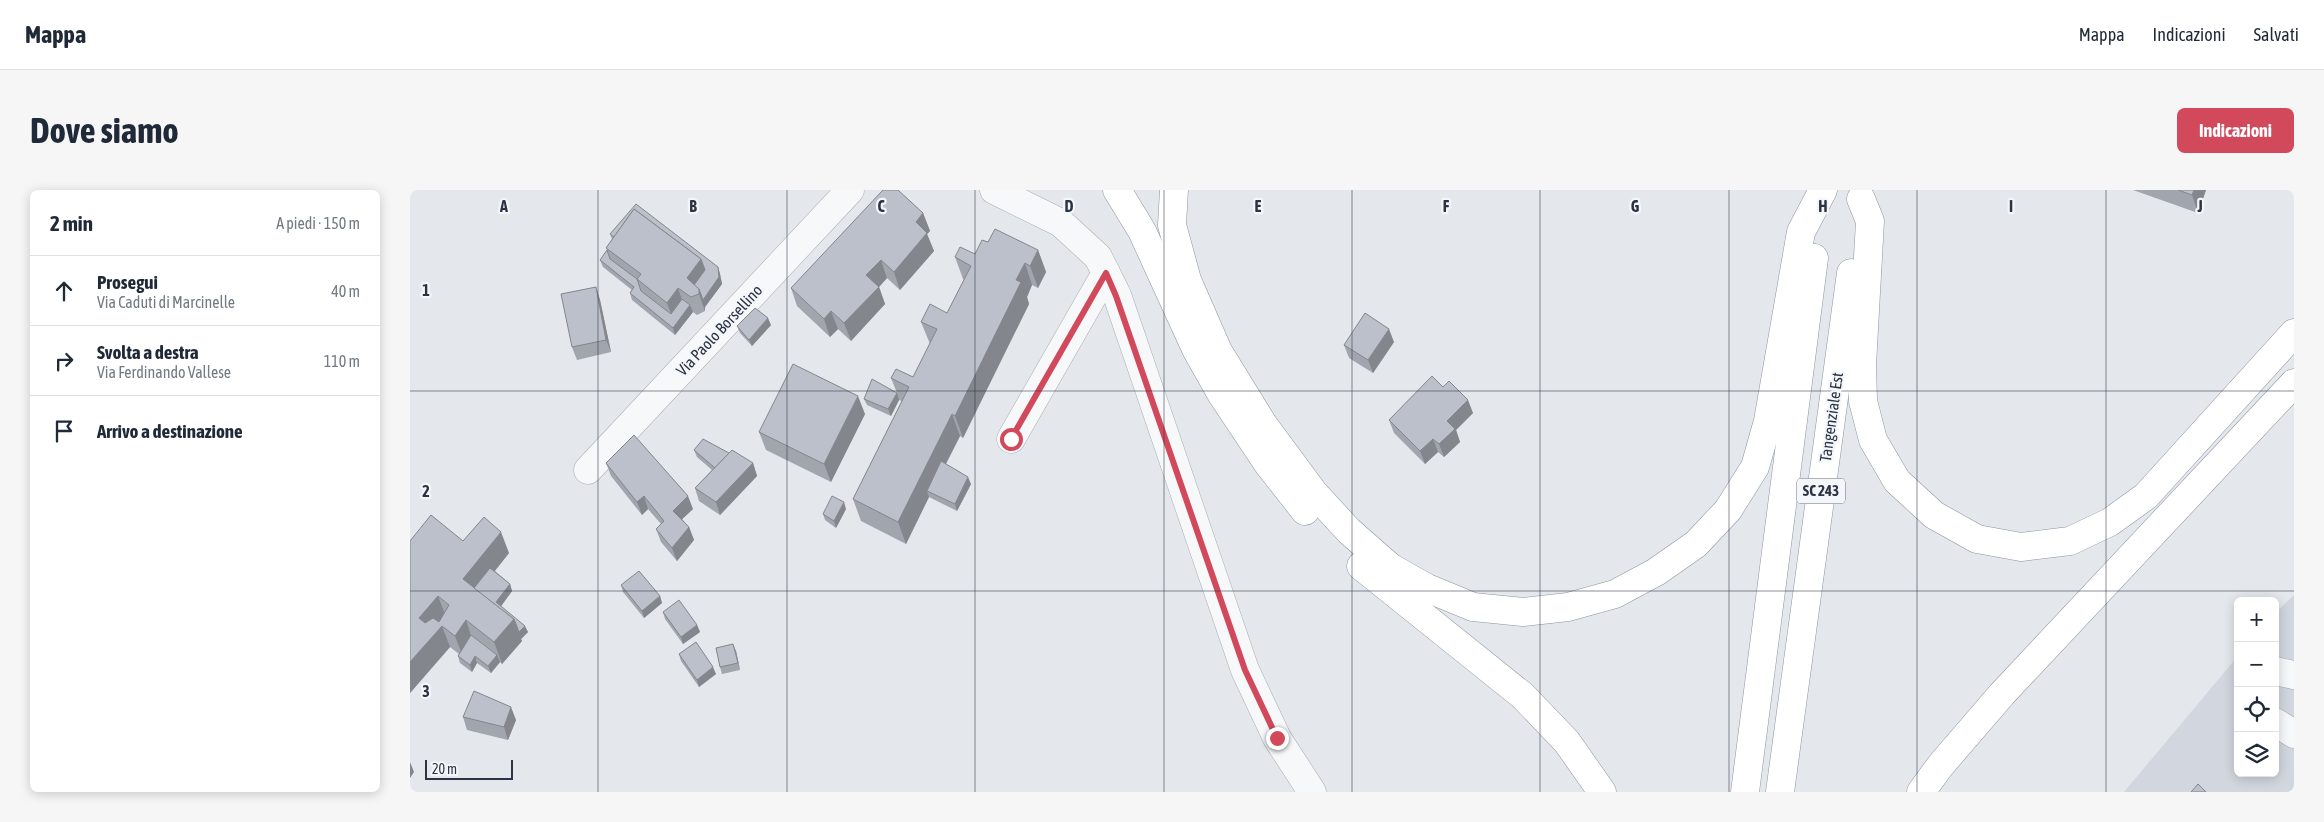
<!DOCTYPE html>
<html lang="it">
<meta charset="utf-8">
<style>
body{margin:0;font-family:"Asap Condensed",sans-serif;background:#f6f6f7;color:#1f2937}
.controls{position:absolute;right:15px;bottom:15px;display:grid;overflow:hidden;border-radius:8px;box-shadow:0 2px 12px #0003}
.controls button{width:45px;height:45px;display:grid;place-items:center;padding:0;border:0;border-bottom:1px solid #e0e1e3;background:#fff;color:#1f2937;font:25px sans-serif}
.scale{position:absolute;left:15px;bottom:12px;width:88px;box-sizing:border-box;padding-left:5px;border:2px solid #2b3445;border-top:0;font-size:14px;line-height:18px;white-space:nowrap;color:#2b3445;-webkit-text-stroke:4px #f4f6f9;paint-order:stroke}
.stop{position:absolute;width:15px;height:15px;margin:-11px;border:4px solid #d1495b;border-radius:50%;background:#fff}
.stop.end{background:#d1495b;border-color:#fff;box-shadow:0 1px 5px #0008}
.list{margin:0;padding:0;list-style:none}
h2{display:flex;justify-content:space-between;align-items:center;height:65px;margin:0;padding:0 20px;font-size:21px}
h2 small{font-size:16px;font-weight:400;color:#747a83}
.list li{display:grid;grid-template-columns:32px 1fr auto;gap:15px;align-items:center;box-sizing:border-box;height:70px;padding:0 20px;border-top:1px solid #e0e1e3}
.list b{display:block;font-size:19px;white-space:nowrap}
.list p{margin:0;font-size:16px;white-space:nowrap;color:#747a83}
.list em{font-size:16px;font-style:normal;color:#747a83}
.icon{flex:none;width:28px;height:28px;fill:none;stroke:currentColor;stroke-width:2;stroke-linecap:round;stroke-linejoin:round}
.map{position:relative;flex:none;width:1884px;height:602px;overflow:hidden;border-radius:8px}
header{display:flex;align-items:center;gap:30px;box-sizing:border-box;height:70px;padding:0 25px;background:#fff;border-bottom:1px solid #e0e1e3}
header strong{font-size:24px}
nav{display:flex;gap:28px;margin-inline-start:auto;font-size:18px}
.intro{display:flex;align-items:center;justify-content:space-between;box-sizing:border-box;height:120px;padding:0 30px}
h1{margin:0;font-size:35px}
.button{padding:12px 22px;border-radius:8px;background:#d1495b;color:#fff;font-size:18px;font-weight:700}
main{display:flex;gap:30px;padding:0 30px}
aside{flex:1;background:#fff;border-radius:8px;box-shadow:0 2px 12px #0003}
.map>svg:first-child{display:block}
.built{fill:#d2d6de}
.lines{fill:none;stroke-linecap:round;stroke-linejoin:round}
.minor-casing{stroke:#a9aeb7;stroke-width:29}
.tertiary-casing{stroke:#a9aeb7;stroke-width:29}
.trunk-casing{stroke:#8b94a3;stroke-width:29}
.minor{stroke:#f7f8fa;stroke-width:28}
.tertiary{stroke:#f7f8fa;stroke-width:28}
.trunk{stroke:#fff;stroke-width:28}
.wall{fill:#a1a5ae}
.shaded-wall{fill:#83868d}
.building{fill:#bbc0ca;stroke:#83868d;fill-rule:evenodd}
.route{stroke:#d1495b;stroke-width:6}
.grid{fill:none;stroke:#2b3445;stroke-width:1;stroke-opacity:0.55}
.labels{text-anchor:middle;stroke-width:4.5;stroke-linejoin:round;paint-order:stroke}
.shield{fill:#f4f6f9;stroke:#676e7b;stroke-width:1}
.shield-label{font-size:15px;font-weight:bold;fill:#2b3445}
.street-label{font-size:16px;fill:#2b3445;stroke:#f4f6f9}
.grid-label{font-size:16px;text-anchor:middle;font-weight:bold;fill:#2b3445;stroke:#f4f6f9;stroke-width:4.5;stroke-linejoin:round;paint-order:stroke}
</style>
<header>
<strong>Mappa</strong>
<nav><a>Mappa</a><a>Indicazioni</a><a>Salvati</a></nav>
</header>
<div class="intro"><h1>Dove siamo</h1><a class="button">Indicazioni</a></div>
<main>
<aside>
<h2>2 min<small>A piedi · 150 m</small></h2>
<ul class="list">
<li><svg class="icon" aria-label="ahead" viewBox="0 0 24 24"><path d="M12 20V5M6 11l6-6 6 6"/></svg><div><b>Prosegui</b><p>Via Caduti di Marcinelle</p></div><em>40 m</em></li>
<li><svg class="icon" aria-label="right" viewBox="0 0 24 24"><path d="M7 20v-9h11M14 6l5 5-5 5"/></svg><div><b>Svolta a destra</b><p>Via Ferdinando Vallese</p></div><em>110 m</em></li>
<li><svg class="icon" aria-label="arrive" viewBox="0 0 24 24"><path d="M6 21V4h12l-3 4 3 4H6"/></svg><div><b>Arrivo a destinazione</b></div></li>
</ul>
</aside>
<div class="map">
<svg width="1884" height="602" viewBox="0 0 1884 602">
<rect width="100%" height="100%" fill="#e4e7ec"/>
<!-- built -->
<polygon class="built" points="1884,405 1884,602 1714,602 1828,466 1828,583 1865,583 1865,423"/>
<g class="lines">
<defs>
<g id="minor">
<polyline points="601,249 696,83"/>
<polyline points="178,280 440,0"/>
<polyline points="1865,481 1884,485"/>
<polyline points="1865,532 1884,544"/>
</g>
<polyline id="tertiary" points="584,0 651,33 688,67 707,105 835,480 867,548 902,602"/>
<g id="trunk">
<polyline points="707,0 732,41 786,159 812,205 858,274 895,321"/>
<polyline points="764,0 762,35 777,90 808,161 853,234 904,303 939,341 980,377 1017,398 1063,417 1113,422 1158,417 1205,404 1246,382 1286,354 1318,320 1345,277 1358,231 1391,42 1413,0"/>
<polyline points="1451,9 1460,31 1452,175 1453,211 1463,250 1487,291 1524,325 1567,349 1611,357 1660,351 1700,332 1736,306 1884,143"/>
<polyline points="951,376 1113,506 1157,552 1192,602"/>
<polyline points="1335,602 1404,68"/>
<polyline points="1370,602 1441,83"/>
<polyline points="1511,602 1530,576 1592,504 1884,193"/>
</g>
</defs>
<!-- minor casing -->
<use href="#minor" class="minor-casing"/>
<!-- tertiary casing -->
<use href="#tertiary" class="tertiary-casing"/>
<!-- trunk casing -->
<use href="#trunk" class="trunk-casing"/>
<!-- minor -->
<use href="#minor" class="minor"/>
<!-- tertiary -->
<use href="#tertiary" class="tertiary"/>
<!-- trunk -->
<use href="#trunk" class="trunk"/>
</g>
<!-- wall -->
<g class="wall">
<polygon points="1723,0 1796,0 1788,23"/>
<polygon points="513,23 520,41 517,44 524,61 490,100 477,88 469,97 475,114 441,151 428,139 420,147 387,116 381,98"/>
<polygon points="200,44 308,77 310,84 312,94 295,117 295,121 287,125 283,122 265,145 222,110 220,103 222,100 193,77 190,70 197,60 196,58 202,49"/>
<polygon points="578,52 628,60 636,82 628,98 622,95 617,107 619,114 553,248 550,246 536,274 561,294 547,321 519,307 496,354 451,331 443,309 492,211 489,210 481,226 457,215 454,209 487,203 481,188 503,187 520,154 511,132 537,123 554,90 553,89 545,67 565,64"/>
<polygon points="186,97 190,110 201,162 167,170 162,157"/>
<polygon points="361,135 342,156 330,143 327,136"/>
<polygon points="984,152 963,183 939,168 934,155"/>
<polygon points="1033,197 1063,223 1046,240 1050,252 1034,267 1028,262 1015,274 984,243 979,230"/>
<polygon points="455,224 421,292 356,260 349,242"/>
<polygon points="284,260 319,263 343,273 347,286 310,325 289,311 285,298 302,280 287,267"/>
<polygon points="196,273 283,319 272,329 279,337 284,350 267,371 251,352 246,339 251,334 238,319 232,325 201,286"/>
<polygon points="436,319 426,338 415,330 413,324"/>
<polygon points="0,351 53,351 99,363 85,381 100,394 102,401 91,416 118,442 111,449 112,451 92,474 90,472 81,483 67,473 62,482 50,473 48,466 49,464 40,457 0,503"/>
<polygon points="211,395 250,406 252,413 234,428 213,402"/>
<polygon points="253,422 287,435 290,442 273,454 255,429"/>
<polygon points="326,461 330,480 312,484 310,477"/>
<polygon points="269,464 306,484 289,497 271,471"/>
<polygon points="53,527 106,530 98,550 57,540"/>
</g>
<!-- shaded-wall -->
<g class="shaded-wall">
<polygon points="1784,0 1796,0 1788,23 1782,5"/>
<polygon points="513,23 520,41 517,44 524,61 490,100 484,82 506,32"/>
<polygon points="628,60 636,82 628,98 620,76"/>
<polygon points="291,69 298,87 308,77 310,84 312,94 295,117 295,121 289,104 277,88"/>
<polygon points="471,70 477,88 469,97 475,114 441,151 434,133 456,85"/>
<polygon points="615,73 622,95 617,107 619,114 553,248 545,226 606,90"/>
<polygon points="186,97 190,110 201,162 196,150"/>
<polygon points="268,98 274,116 264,131 257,113"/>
<polygon points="280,115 283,122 265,145 263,138"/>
<polygon points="421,121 428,139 420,147 414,129"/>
<polygon points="358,128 361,135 342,156 339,150"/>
<polygon points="979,139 984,152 963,183 958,170"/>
<polygon points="487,203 489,210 481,226 478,219"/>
<polygon points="448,206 455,224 421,292 414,274"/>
<polygon points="1058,210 1063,223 1046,240 1050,252 1034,267 1029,254 1037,231"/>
<polygon points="542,224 550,246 521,303 517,301 519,307 496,354 488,332"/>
<polygon points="1023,249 1028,262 1015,274 1010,261"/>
<polygon points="343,273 347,286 310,325 306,312"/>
<polygon points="558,287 561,294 547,321 545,314"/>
<polygon points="234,306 238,319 232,325 227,312"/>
<polygon points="278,306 283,319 267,334 263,321"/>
<polygon points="434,312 436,319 426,338 424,331"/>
<polygon points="279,337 284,350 267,371 262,358"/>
<polygon points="91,342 99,363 63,408 53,389"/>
<polygon points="100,394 102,401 89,419 86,412"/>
<polygon points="28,406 36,427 17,450 9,428"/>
<polygon points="250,406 252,413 234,428 232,421"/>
<polygon points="104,429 115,436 118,442 111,449 112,451 92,474 84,452"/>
<polygon points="56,430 63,452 53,467 45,446"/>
<polygon points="287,435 290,442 273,454 271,447"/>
<polygon points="32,436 40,457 0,503 0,472"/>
<polygon points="323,454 326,461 330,480 328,473"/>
<polygon points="87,465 90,472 81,483 78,476"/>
<polygon points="65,466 67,473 62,482 60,475"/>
<polygon points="303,477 306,484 289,497 287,490"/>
<polygon points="101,517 106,530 98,550 94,537"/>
<polygon points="0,572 4,582 0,588"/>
</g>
<!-- building -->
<g class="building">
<polygon points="473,0 488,0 513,23 506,32 517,43 484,82 471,70 456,85 469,97 434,133 421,121 414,129 381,98"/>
<polygon points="1768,0 1784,0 1782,5"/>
<polygon points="226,14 308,77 309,87 293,110 289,99 284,95 295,80 291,69 224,19 204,47 200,44"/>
<polygon points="224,19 291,69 277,88 289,99 289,104 281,107 268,98 257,113 227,89 231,84 196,58"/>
<polygon points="585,39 628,60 620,76 615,73 606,90 611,92 545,226 542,224 488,332 443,309 499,197 481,188 486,179 503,187 527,139 511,132 520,114 537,123 561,76 545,67 550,57 565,64 572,50 578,52"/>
<polygon points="197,60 200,69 227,89 231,101 261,124 272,109 280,115 263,138 220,103 224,97 190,70"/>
<polygon points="186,97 196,150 162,157 151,104"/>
<polygon points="345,118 358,128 339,150 327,136"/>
<polygon points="955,123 979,139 958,170 934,155"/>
<polygon points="383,174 448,206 414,274 349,242"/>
<polygon points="1022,186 1033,197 1039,191 1058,210 1037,231 1045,239 1029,254 1023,249 1010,261 979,230"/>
<polygon points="462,189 487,203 478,219 454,209"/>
<polygon points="224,245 278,306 263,321 279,337 262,358 246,339 254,331 234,306 227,312 196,273"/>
<polygon points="293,249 319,263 305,278 284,260"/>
<polygon points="322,260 343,273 306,312 285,298"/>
<polygon points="531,271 558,287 545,314 517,301"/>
<polygon points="422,306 434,312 424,331 413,324"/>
<path d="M21 325 53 351 74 327 91 342 53 389 104 429 84 452 56 430 45 446 32 436 0 472V351ZM28 406 39 415 29 432 23 428 15 433 9 428Z"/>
<polygon points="80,378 100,394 86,412 115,436 109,442 104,429 64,398"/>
<polygon points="229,381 250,406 232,421 211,395"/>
<polygon points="269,410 287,435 271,447 253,422"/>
<polygon points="61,445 87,465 78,476 65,466 60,475 48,466"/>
<polygon points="286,452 303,477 287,490 269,464"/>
<polygon points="323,454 328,473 310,477 306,458"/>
<polygon points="64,501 101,517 94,537 53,527"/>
<polygon points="1788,594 1796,602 1781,602"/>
</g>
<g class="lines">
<!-- route -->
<polyline class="route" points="601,249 696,83 706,106 835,480 867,548"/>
</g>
<!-- grid -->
<path class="grid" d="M188 0V602M377 0V602M565 0V602M754 0V602M942 0V602M1130 0V602M1319 0V602M1507 0V602M1696 0V602M0 201H1884M0 401H1884"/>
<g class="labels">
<!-- shield labels -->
<rect class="shield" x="1387" y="288.5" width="48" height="25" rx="4"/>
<g class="shield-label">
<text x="1411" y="306">SC 243</text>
</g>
<!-- street labels -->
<g class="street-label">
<text transform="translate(309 140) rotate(-47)" y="6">Via Paolo Borsellino</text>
<text transform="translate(1421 227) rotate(-82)" y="6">Tangenziale Est</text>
</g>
</g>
<g class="grid-label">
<text x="94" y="22">A</text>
<text x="283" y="22">B</text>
<text x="471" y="22">C</text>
<text x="659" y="22">D</text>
<text x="848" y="22">E</text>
<text x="1036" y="22">F</text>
<text x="1225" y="22">G</text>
<text x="1413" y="22">H</text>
<text x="1601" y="22">I</text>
<text x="1790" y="22">J</text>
<text x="16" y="106">1</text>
<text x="16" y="307">2</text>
<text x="16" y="507">3</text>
</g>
</svg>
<div class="controls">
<button>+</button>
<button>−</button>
<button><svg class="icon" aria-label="locate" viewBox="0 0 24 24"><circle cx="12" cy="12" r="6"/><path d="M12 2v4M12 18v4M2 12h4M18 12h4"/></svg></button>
<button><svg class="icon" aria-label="layers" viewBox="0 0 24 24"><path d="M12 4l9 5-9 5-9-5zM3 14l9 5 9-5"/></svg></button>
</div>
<div class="scale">20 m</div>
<div class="stop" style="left:601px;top:249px"></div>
<div class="stop end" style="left:867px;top:548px"></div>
</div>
</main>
